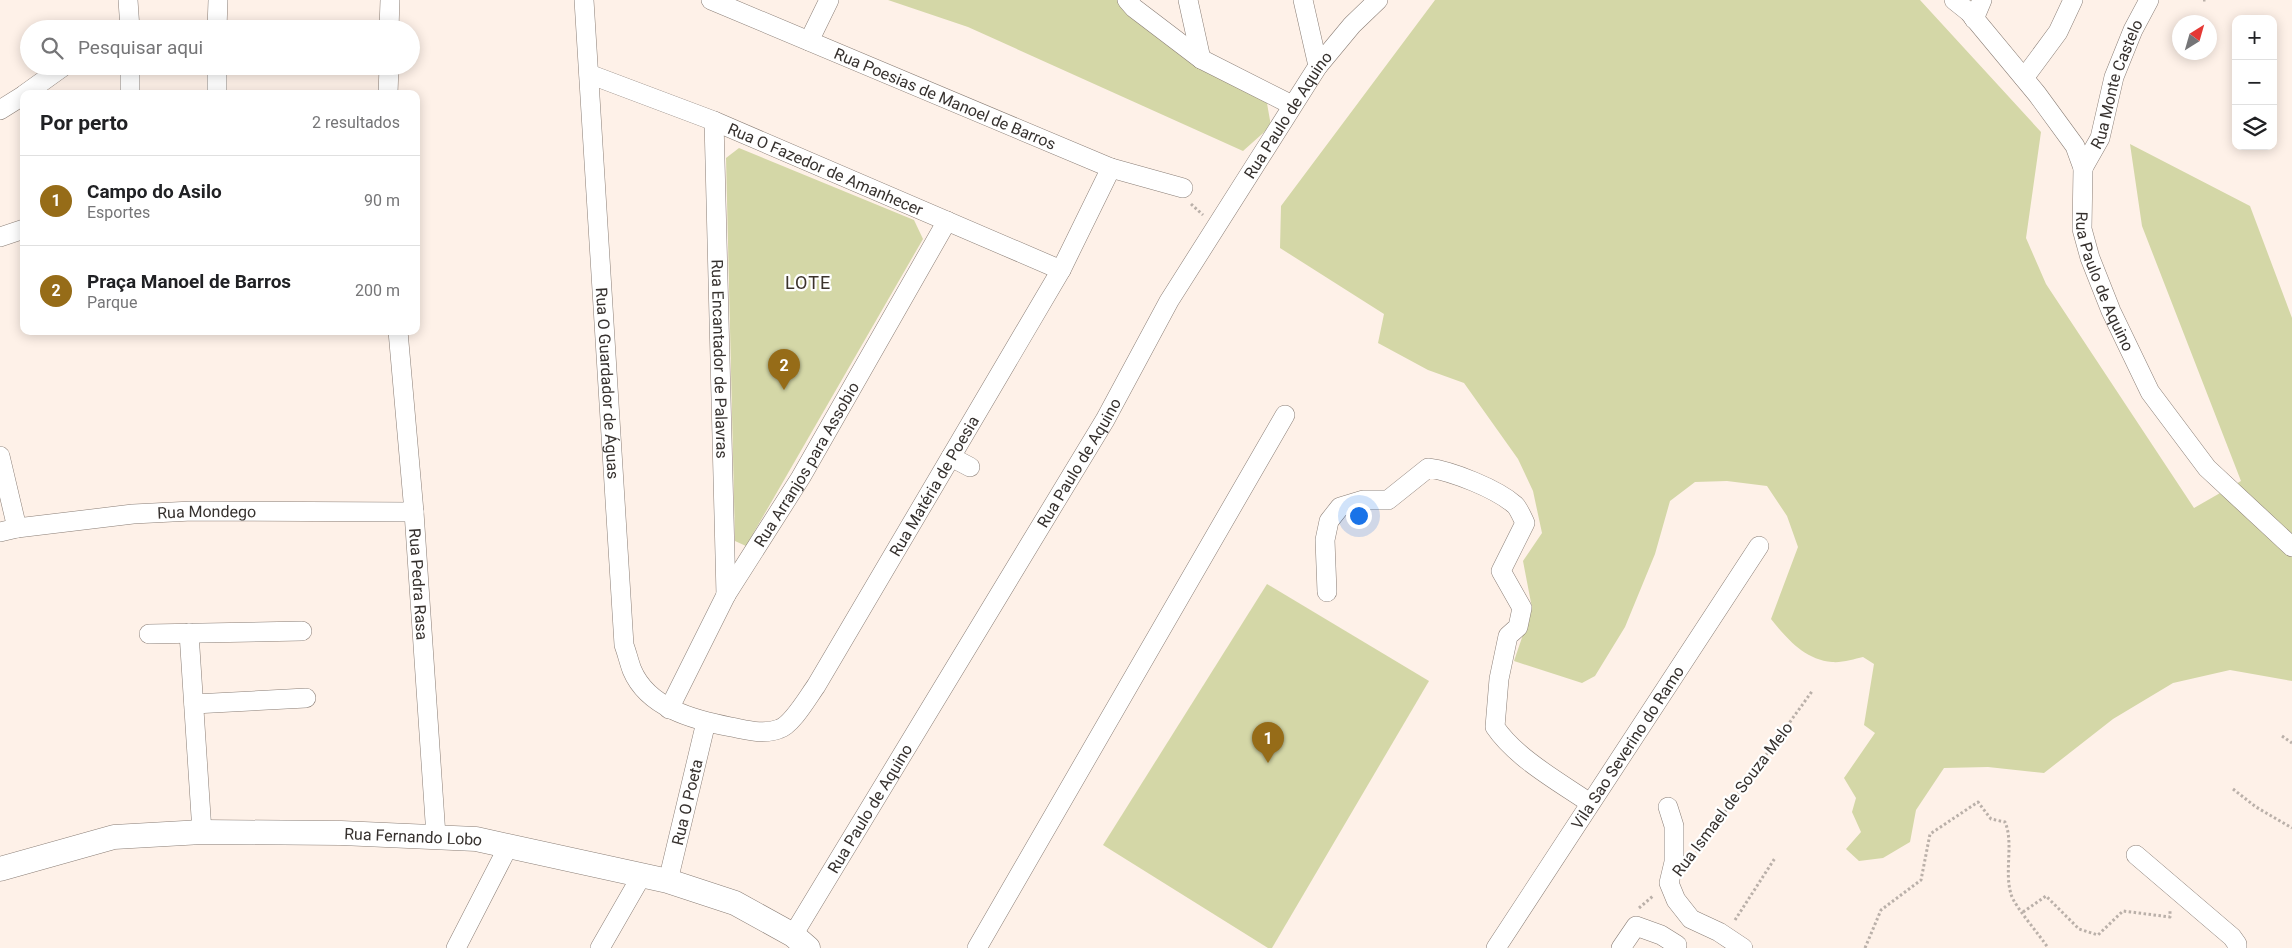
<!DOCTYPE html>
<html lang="pt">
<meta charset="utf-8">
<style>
body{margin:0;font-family:Roboto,sans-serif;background:#f6f6f6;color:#202124}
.controls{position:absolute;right:15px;top:15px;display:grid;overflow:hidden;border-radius:10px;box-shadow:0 2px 12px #0003}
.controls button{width:45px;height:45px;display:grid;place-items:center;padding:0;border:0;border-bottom:1px solid #e0e0e0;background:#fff;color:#202124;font:25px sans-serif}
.compass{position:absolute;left:2172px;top:15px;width:45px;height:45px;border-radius:50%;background:#fff;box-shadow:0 2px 12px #0003;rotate:37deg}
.you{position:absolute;left:1358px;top:515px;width:18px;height:18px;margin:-12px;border:4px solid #fff;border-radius:50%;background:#1a73e8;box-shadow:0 0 0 8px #1a73e833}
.badge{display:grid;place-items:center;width:32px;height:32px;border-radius:50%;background:#966c18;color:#fff;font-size:16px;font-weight:700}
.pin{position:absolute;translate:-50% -41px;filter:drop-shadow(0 1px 2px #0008)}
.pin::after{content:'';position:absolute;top:26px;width:18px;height:15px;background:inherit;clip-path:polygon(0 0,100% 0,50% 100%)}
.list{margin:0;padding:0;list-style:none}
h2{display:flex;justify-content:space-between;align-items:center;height:65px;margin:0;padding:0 20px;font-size:21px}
h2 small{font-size:16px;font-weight:400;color:#757577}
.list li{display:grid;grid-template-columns:32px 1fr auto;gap:15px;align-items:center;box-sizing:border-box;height:90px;padding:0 20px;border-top:1px solid #e0e0e0}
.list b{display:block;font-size:19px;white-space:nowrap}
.list p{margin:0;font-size:16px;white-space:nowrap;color:#757577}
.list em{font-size:16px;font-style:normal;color:#757577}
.icon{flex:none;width:28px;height:28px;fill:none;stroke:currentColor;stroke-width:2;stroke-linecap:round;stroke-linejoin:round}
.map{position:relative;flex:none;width:2292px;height:948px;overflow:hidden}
.search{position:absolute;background:#fff;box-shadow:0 2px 12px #0003;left:20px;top:20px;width:400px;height:55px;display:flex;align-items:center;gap:12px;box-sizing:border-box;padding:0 18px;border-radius:28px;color:#757577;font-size:19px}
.panel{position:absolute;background:#fff;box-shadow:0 2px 12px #0003;left:20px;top:90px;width:400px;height:245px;border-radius:10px}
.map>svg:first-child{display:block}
.green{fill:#d4d7a7}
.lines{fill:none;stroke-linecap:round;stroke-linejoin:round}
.minor-casing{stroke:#8a7e76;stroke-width:20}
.major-casing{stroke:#8a7e76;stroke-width:25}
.path{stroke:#bab0a9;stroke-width:3;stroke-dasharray:2.5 2.5;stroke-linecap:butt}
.minor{stroke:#fff;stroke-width:19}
.major{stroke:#fff;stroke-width:24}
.labels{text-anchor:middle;stroke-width:4.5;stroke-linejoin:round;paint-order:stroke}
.street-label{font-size:16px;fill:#36312e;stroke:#fff}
.neighbourhood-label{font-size:18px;letter-spacing:1px;fill:#3b322b;stroke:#fff}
</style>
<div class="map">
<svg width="2292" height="948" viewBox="0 0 2292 948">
<rect width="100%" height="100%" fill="#fef1e8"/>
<!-- green -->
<g class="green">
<polygon points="888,0 1127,0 1265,92 1271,126 1243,151 968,27"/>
<path d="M1435 0H1920L2041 132 2026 238 2046 284 2194 508 2241 481 2142 226 2130 144 2250 206 2292 318V681L2230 670 2173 683 2113 719 2044 773 1988 767 1944 768 1916 810 1910 842 1883 858 1859 861 1846 849 1861 832 1852 812 1856 798 1844 778 1875 733 1864 725 1874 664 1863 657C1854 659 1842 663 1832 662 1805 660 1787 639 1771 619L1798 547 1787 516 1767 486 1727 481 1695 482 1670 501 1655 554 1625 627 1595 676 1582 683 1514 661 1532 608 1523 561 1542 533 1533 491 1518 459 1464 383 1428 370 1378 343 1384 314 1280 248 1281 206Z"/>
<polygon points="739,148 914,220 923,239 746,546 735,541 726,158"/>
<polygon points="1267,584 1429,681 1272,948 1268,948 1103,845"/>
</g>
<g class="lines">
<defs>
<g id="minor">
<polyline points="128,0 130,29"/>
<path id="s1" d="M584 0 624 645C627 653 629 662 632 670 648 708 694 720 731 727 747 730 763 735 779 729 792 725 808 697 816 686L1061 270 1111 168"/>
<path id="s2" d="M711 0 1111 168 1183 188"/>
<polyline points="1127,0 1134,8 1201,59 1292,105"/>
<polyline points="1188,0 1201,59"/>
<polyline points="1303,0 1318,66"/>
<path id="s3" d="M1954 0 1969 12 2037 94 2075 146 2083 168 2082 229 2090 258 2111 311 2150 392 2207 468 2292 547"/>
<polyline points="1974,19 1982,0"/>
<polyline points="217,29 218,0"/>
<polyline points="389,29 390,0"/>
<polyline points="809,41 829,0"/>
<polyline points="217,66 217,94"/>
<path id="s4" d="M589 74 714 121 1061 270"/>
<polyline points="2024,78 2058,32 2073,0"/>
<polyline points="25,94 64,66"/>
<polyline points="130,94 130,66"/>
<polyline points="388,94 389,66"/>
<polyline points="0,110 24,95"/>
<path id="s5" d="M714 121 726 595"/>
<path id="s6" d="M2083 168 2100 138 2114 77 2133 30 2149 0"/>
<polyline points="0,237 24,229"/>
<path id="s7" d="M398 331 414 512 436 836"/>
<polyline points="0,456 17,528"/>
<polyline points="951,457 970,467"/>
<path id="s8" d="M0 532 17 528 133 514 192 511 414 512"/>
<path d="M1327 592 1325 540 1329 521 1340 507 1363 500H1388L1428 468C1452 471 1497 489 1515 505 1519 509 1522 517 1525 523L1501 571 1522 608 1518 627 1508 636 1499 679 1495 727C1516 758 1559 782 1590 803"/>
<polyline points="189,633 202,832"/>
<polyline points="149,634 302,631"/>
<polyline points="194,704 306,698"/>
<path id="s9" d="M669 709 726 595 801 477 947 221"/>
<polyline points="1668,807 1674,826 1674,862 1669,883 1676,900 1691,919 1719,932 1743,948"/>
<polyline points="2136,855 2232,937 2237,944 2237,948"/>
<path id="s10" d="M668 881 706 722"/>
<path id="s11" d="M793 935 1105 420 1169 301 1318 66 1352 25 1378 0"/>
<polyline points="456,948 509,845"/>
<polyline points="600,948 642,875"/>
<polyline points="977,948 1285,415"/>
<path id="s12" d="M1496 948 1759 546"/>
<polyline points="1621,948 1636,926 1661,935 1677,945"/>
</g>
<g id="major">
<path id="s13" d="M0 869 114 837 202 832 341 833 476 839 668 881 735 903 793 935 808 948"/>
</g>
</defs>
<!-- minor casing -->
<use href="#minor" class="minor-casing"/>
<!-- major casing -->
<use href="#major" class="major-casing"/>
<!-- path -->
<g class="path">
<polyline points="2203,0 2208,0"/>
<polyline points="1191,204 1203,215"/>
<polyline points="2282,736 2292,743"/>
<polyline points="2233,789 2256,807 2292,828"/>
<polyline points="1693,856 1813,690"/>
<polyline points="1639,908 1653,896"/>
<polyline points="2023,912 2046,896 2079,929 2098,935 2123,911 2170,917 2170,909"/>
<polyline points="1735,920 1775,858"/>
<path d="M1865 948 1881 910 1921 880 1930 834 1978 802 1991 819 2005 822C2014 843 2004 871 2011 894 2014 906 2040 935 2048 948"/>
</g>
<!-- minor -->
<use href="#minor" class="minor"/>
<!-- major -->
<use href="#major" class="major"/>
</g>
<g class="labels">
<!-- street labels -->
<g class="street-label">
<text dy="6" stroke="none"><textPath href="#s6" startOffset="91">Rua Monte Castelo</textPath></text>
<text dy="6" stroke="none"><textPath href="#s2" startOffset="254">Rua Poesias de Manoel de Barros</textPath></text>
<text dy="6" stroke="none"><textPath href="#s11" startOffset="958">Rua Paulo de Aquino</textPath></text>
<text dy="6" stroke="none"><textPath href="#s4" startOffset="255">Rua O Fazedor de Amanhecer</textPath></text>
<text dy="6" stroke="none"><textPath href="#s3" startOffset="331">Rua Paulo de Aquino</textPath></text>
<text dy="6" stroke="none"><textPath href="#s5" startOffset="238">Rua Encantador de Palavras</textPath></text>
<text dy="6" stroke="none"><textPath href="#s1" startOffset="384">Rua O Guardador de Águas</textPath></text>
<text dy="6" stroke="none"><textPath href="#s11" startOffset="552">Rua Paulo de Aquino</textPath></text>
<text dy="6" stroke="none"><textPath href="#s9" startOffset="281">Rua Arranjos para Assobio</textPath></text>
<text dy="6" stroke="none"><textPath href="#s1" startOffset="1130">Rua Matéria de Poesia</textPath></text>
<text dy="6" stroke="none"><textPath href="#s8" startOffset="208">Rua Mondego</textPath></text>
<text dy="6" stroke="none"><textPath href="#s7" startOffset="254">Rua Pedra Rasa</textPath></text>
<text dy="6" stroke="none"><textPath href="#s12" startOffset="240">Vila Sao Severino do Ramo</textPath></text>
<text transform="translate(1732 799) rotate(-53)" y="6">Rua Ismael de Souza Melo</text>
<text dy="6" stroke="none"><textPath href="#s10" startOffset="81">Rua O Poeta</textPath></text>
<text dy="6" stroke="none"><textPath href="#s11" startOffset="148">Rua Paulo de Aquino</textPath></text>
<text dy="6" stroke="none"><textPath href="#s13" startOffset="418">Rua Fernando Lobo</textPath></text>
</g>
<!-- neighbourhood labels -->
<g class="neighbourhood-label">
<text x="808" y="289">LOTE</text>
</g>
</g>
</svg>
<div class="controls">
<button>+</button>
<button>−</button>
<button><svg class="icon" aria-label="layers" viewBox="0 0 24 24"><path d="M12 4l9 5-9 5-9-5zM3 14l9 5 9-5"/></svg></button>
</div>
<svg class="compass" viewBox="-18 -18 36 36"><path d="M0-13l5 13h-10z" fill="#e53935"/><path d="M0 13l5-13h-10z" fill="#757577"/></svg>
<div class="you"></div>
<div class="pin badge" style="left:1268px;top:763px">1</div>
<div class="pin badge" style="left:784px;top:390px">2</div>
<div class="search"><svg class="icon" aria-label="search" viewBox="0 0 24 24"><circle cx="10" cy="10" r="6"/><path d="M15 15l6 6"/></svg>Pesquisar aqui</div>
<section class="panel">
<h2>Por perto<small>2 resultados</small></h2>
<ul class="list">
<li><span class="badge">1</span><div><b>Campo do Asilo</b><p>Esportes</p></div><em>90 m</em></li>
<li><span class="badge">2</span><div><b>Praça Manoel de Barros</b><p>Parque</p></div><em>200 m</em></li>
</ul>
</section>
</div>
